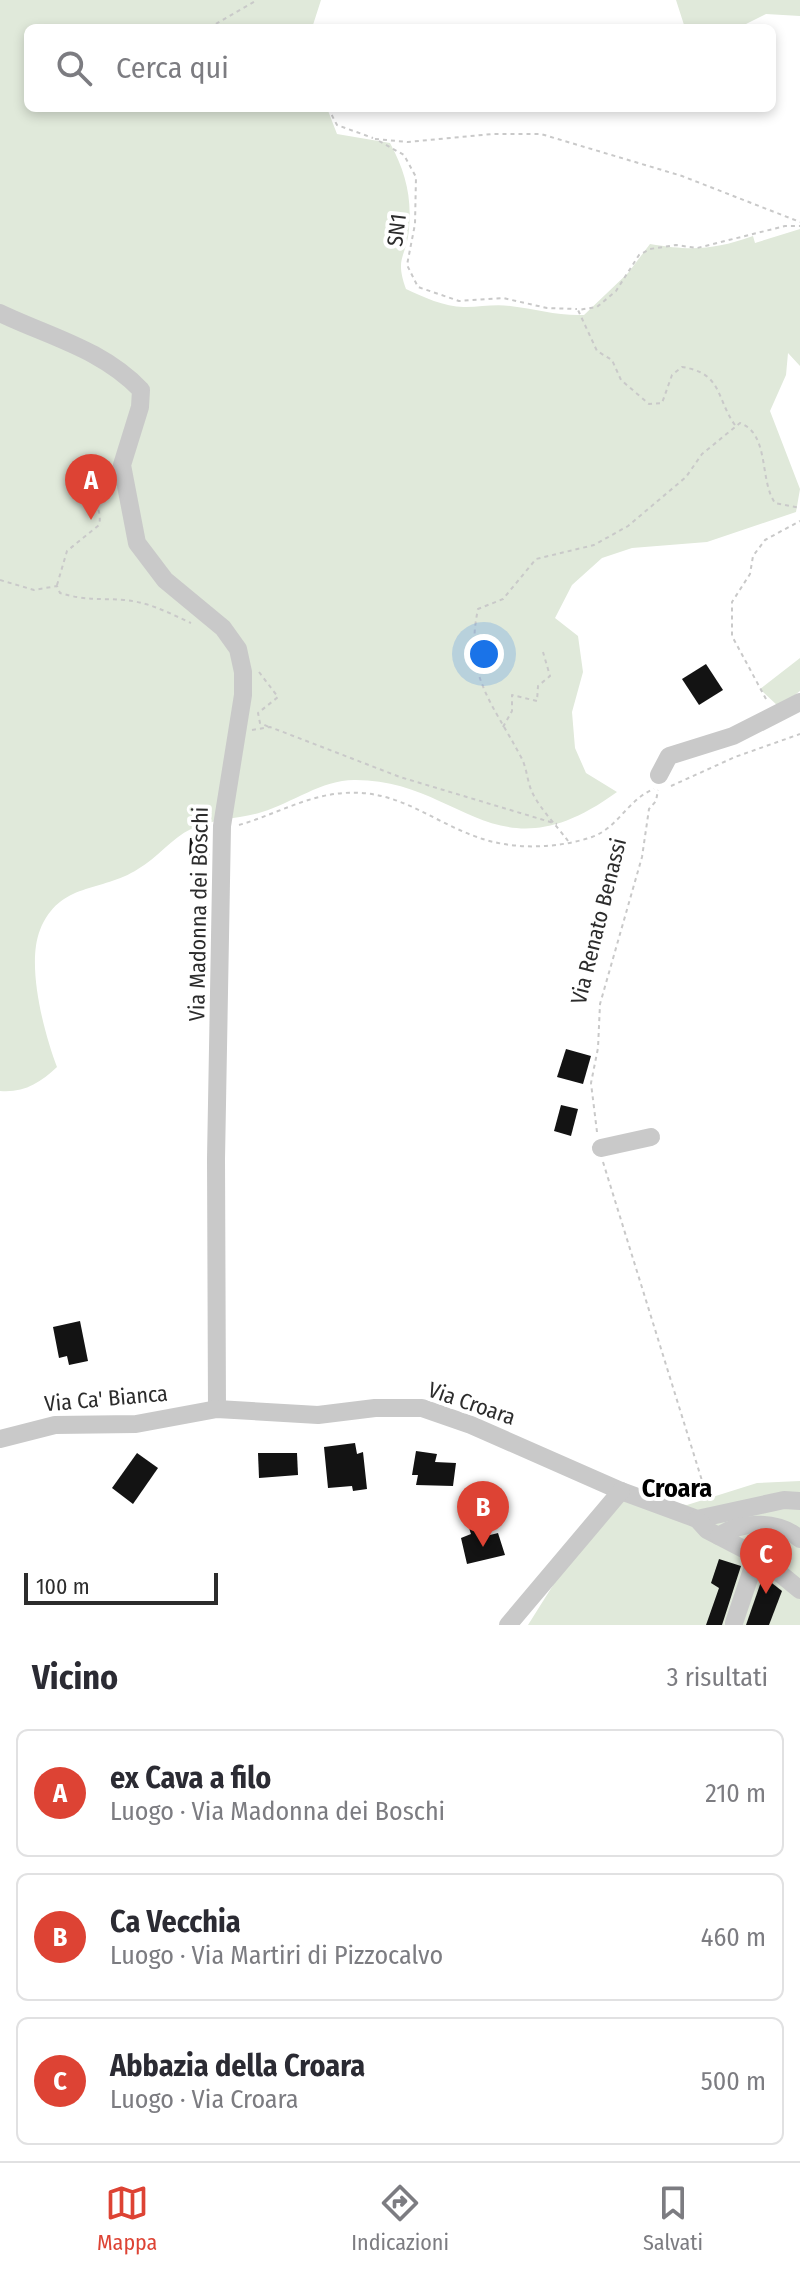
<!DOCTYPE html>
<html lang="it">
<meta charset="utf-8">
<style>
body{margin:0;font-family:"Fira Sans Condensed",sans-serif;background:#f7f7f7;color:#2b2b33}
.scale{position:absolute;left:24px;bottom:20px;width:194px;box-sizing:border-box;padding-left:8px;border:4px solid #2c2c2c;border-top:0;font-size:22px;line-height:28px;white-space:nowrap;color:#2c2c2c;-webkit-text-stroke:6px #fff;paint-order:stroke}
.you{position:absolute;left:484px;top:654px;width:28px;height:28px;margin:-20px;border:6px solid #fff;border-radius:50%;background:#1a73e8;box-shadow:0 0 0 12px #1a73e833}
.badge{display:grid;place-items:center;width:52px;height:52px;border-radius:50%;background:#dd4334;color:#fff;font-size:26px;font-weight:700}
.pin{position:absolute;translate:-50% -66px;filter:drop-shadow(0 2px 4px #0008)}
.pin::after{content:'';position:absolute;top:42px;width:28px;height:24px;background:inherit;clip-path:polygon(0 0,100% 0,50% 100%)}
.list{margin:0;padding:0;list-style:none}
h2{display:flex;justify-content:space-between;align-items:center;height:104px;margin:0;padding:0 32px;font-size:34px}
h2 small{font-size:26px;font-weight:400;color:#7c7c81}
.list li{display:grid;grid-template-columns:52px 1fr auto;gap:24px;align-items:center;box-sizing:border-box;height:128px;margin:0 16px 16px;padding:0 16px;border:2px solid #e1e1e2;border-radius:12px}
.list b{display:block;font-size:30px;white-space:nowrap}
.list p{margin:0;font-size:26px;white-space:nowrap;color:#7c7c81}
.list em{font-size:26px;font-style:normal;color:#7c7c81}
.icon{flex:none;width:44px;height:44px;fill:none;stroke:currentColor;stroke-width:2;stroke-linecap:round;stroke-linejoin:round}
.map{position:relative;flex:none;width:800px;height:1625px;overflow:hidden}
.search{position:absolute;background:#fff;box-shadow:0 4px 12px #0003;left:24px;right:24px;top:24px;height:88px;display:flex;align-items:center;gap:20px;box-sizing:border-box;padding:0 28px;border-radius:12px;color:#7c7c81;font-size:30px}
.sheet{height:536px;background:#fff}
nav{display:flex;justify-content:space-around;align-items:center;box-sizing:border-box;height:112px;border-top:2px solid #e1e1e2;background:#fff;font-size:22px;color:#7c7c81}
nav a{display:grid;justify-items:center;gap:4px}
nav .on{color:#dd4334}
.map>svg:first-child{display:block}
.green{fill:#e0e9da}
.building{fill:#131313}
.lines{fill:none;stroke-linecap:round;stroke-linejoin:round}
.path{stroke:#c9c9c9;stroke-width:2;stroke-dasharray:4 4;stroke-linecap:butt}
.minor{stroke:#c9c9c9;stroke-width:18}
.labels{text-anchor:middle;stroke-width:8;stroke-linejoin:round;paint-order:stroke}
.street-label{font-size:22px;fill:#2c2c2c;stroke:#fff}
.quarter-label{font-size:26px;font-weight:bold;fill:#000;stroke:#fff}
</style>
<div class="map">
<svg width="800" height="1625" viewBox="0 0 800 1625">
<rect width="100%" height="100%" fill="#fff"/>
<!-- green -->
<g class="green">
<path d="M0 0H321L312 28H28V108H327L337 134 390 143C405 171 412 196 409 228 407 258 394 256 406 289 423 297 447 308 466 307 481 307 494 304 510 306 536 309 557 316 584 315L628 273 650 244C692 251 713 250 753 236L755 243 800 229V366L788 353 786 375 770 411 800 489 796 512 707 542 632 548 602 558 572 585 555 618 578 636 583 672 572 712 575 748 586 773 617 792C495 881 461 779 354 780 322 780 292 803 262 812 239 819 214 818 191 829 172 838 157 858 138 869 101 893 60 881 40 930 26 965 44 1033 57 1067 40 1083 24 1093 0 1091Z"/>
<polygon points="676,0 800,0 800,16 766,14 738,28 685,28"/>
<polygon points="800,658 800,691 779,707 760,689"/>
<polygon points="800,1481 800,1625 528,1625 618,1482 658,1501 687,1505 757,1483"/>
</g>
<!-- building -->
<g class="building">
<polygon points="706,664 723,690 699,705 682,679"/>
<polygon points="190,838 210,838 209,857 189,857"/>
<polygon points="566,1049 591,1056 583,1084 557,1077"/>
<polygon points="561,1105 578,1109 571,1136 554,1131"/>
<polygon points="80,1321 88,1361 69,1365 67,1356 59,1358 53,1327"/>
<polygon points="355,1443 357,1454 363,1452 367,1489 353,1491 352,1486 328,1488 324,1447"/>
<polygon points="416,1451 437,1454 435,1462 456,1463 453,1486 416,1485 418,1475 412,1475"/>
<polygon points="137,1453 158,1468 133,1504 112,1488"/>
<polygon points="258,1453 297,1453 298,1475 259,1478"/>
<polygon points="486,1521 490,1535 498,1533 505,1555 467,1564 461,1538 471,1534 468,1525"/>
<polygon points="719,1559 741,1566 722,1625 706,1625 719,1588 711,1583"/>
<polygon points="763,1576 782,1591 769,1625 746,1625"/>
</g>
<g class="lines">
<!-- path -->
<g class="path">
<polyline points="209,28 257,0"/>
<polyline points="328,108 337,125 373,138"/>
<polyline points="375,139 408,142 492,134 541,134 682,176 800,222"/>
<polyline points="379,141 404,155 416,177 415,224 407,265 418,287 459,301 503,298 547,308 577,309"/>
<path d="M735 425C716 399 723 373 682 367L672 375 662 403 649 404 621 380 612 360 597 351 578 310 597 307 616 291 639 255 650 249 676 245 697 248 785 226H800"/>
<path d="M0 580 34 590 57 586 60 593C87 601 98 598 124 600 149 602 169 613 191 623"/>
<path d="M57 585 67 551 99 525C104 504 82 497 110 476"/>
<polyline points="259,672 278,697 258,713 260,723 269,727"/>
<polyline points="766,699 732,636 732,602 750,574 753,556 765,540 800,521"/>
<polyline points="503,727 512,711 512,695 537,701 538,686 550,676 543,652"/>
<polyline points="252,730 270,727 400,777 557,824"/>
<polyline points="671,786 735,757 800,734"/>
<path d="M239 825C274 815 308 795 344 793 398 789 431 821 477 837 512 850 556 849 592 837 618 828 628 799 654 789"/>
<path d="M568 841C557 826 540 809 532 792 527 781 527 768 521 757 492 702 464 676 478 609L503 599 536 559 594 545 628 526 686 477 702 454 740 423C770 434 759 480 775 503L800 508"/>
<polyline points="597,1132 591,1083 598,1048 600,1004 642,857 649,809 656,801 658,790"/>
<polyline points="603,1162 708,1500"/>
</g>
<!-- minor -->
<g class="minor">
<path d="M0 313C50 337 102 349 141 390L140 407 122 465 137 543 165 580 223 628 238 649 243 672V695L222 826 216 1159 217 1409"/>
<polyline points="659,775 669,756 733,736 800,702"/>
<polyline points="601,1148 651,1137"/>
<polyline points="0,1439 55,1425 136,1424 217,1409 318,1415 375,1408 422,1408 471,1425 621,1491 697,1519 784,1500 800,1501"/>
<polyline points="697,1519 707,1530 761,1558 800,1590"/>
<path d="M719 1536C742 1520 779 1521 800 1539"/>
<polyline points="734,1623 757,1555"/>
<polyline points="508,1625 621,1491"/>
</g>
</g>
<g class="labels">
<!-- street labels -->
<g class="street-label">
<text transform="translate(396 230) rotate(-83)" y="8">SN1</text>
<text transform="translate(198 914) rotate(-89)" y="8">Via Madonna dei Boschi</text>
<text transform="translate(598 921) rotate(-76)" y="8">Via Renato Benassi</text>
<text transform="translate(106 1398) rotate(-5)" y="8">Via Ca' Bianca</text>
<text transform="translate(472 1403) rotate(19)" y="8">Via Croara</text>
</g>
<!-- quarter labels -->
<g class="quarter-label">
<text x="677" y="1497">Croara</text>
</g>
</g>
</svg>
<div class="scale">100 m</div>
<div class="you"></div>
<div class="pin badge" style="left:91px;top:520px">A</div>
<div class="pin badge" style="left:483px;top:1547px">B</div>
<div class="pin badge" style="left:766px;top:1594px">C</div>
<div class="search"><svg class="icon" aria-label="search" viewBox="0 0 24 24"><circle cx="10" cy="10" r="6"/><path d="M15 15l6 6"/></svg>Cerca qui</div>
</div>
<section class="sheet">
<h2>Vicino<small>3 risultati</small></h2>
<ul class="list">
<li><span class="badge">A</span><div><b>ex Cava a filo</b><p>Luogo · Via Madonna dei Boschi</p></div><em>210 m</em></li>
<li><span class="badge">B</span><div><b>Ca Vecchia</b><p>Luogo · Via Martiri di Pizzocalvo</p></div><em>460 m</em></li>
<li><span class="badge">C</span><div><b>Abbazia della Croara</b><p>Luogo · Via Croara</p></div><em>500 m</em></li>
</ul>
</section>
<nav>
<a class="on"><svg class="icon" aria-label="map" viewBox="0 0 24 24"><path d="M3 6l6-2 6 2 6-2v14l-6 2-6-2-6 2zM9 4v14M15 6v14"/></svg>Mappa</a>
<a><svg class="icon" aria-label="directions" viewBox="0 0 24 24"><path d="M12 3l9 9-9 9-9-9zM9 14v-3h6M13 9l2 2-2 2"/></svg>Indicazioni</a>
<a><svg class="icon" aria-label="saved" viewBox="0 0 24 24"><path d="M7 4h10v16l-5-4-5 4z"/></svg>Salvati</a>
</nav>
